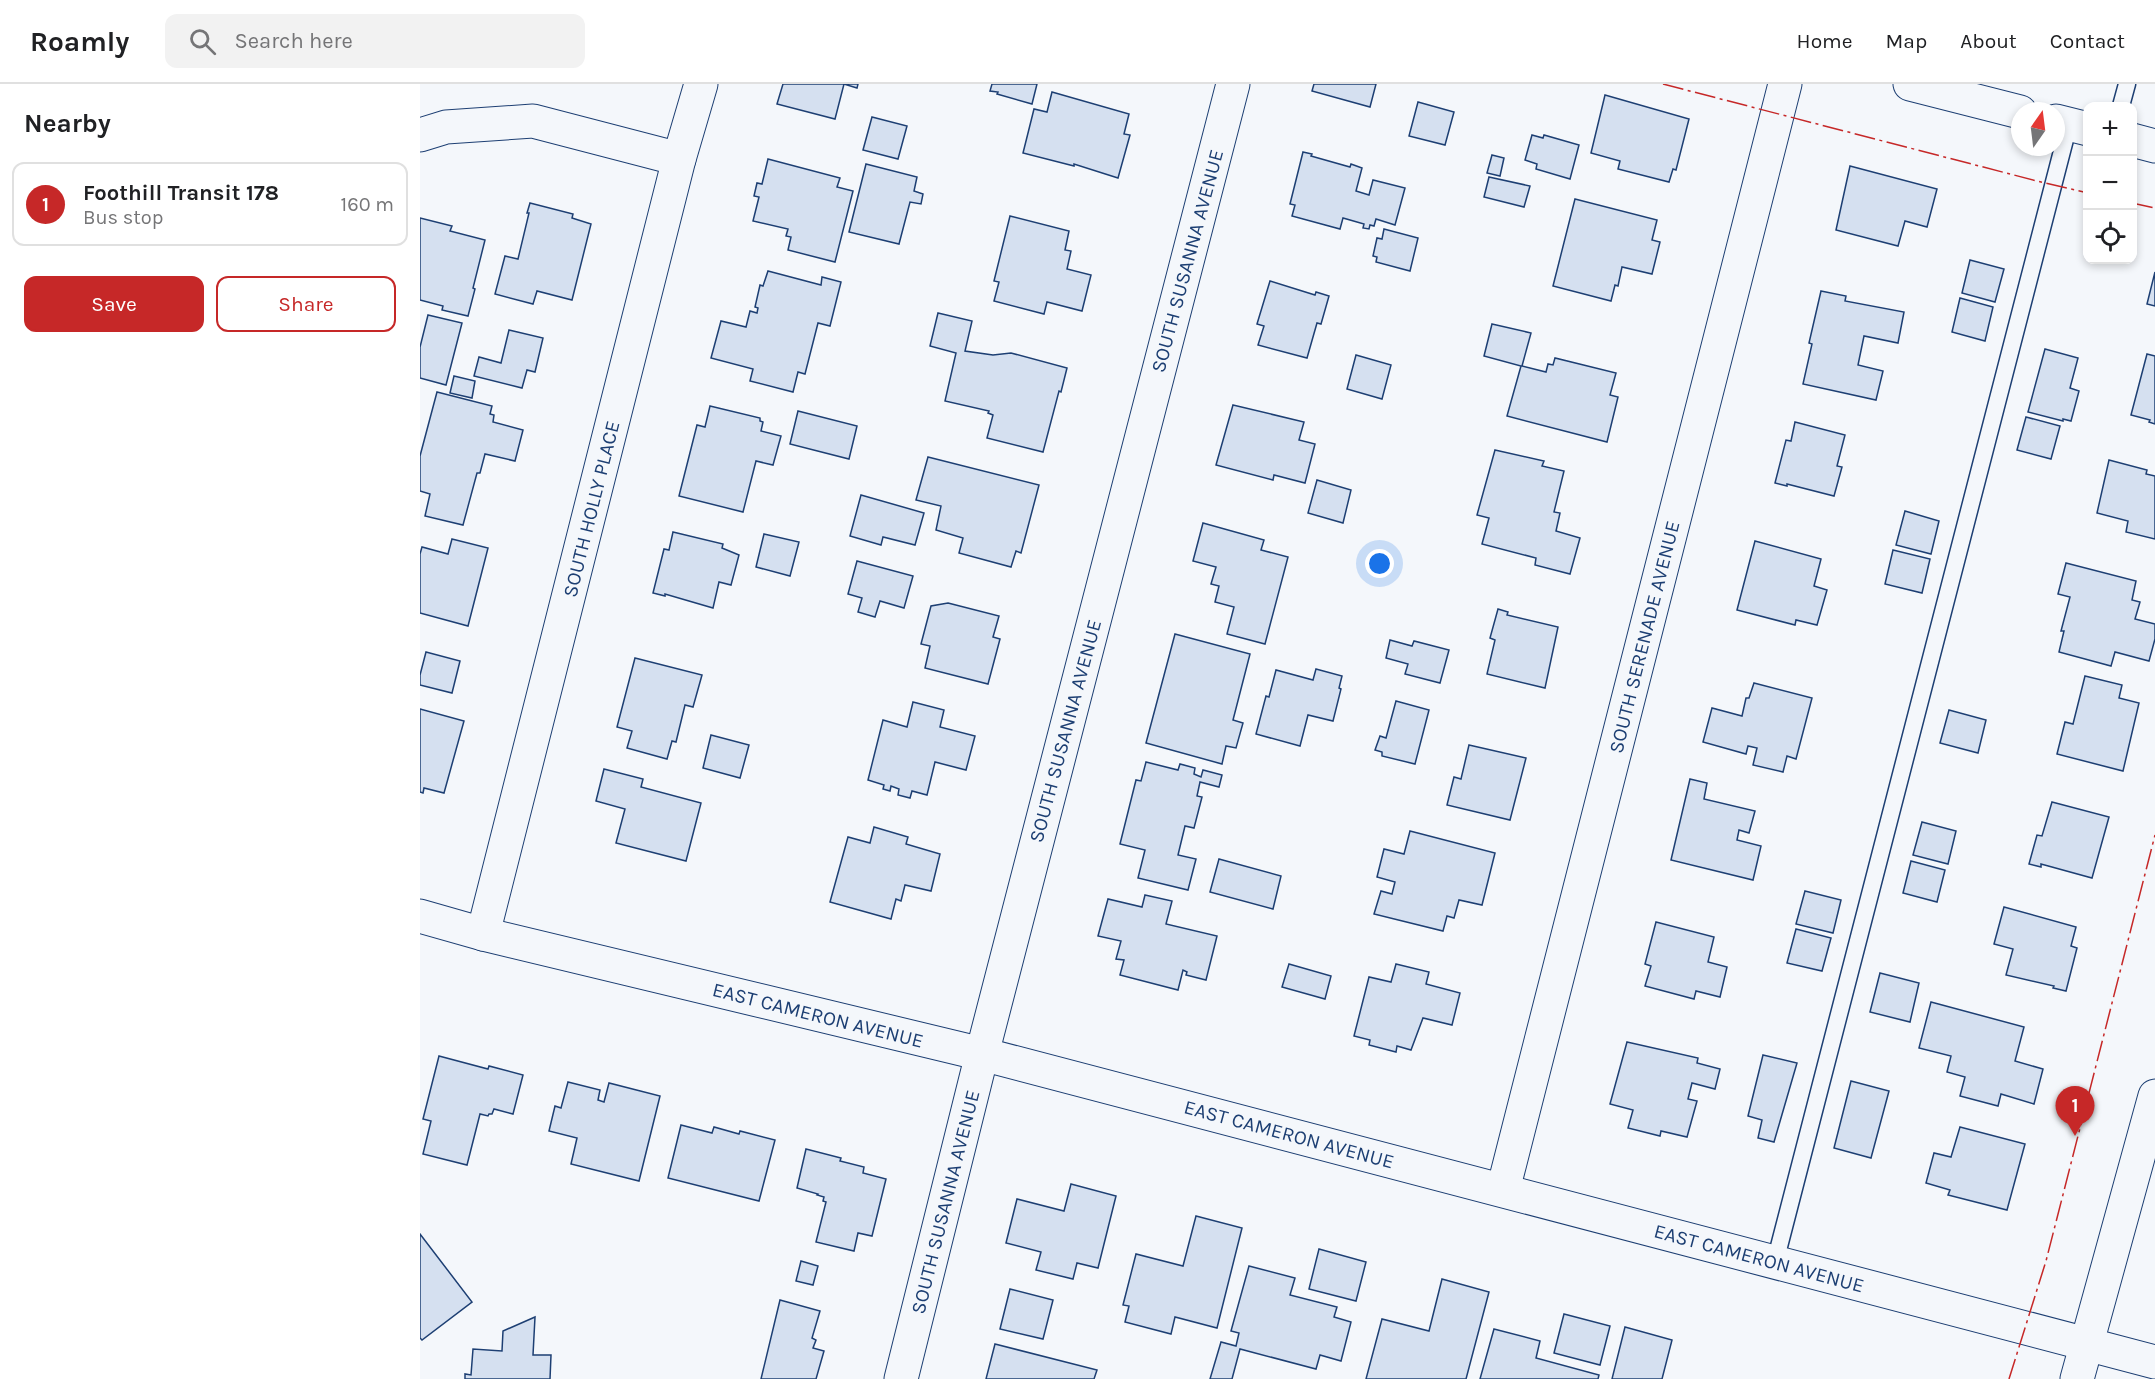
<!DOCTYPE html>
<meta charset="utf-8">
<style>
body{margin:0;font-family:Karla,sans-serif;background:#f2f2f2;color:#202124}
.controls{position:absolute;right:18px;top:18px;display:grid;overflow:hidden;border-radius:12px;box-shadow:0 3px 9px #0003}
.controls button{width:54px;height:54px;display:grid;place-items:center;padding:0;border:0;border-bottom:2px solid #e0e0e0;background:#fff;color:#202124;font:30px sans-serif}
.compass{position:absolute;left:1591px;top:18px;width:54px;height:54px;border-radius:50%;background:#fff;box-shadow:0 3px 9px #0003;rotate:14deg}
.you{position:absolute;left:960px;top:480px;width:21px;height:21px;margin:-15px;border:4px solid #fff;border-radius:50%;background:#1a73e8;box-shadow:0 0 0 9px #1a73e833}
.badge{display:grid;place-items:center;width:39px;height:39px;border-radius:50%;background:#c62828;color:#fff;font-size:20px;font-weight:700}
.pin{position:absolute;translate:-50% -50px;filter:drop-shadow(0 2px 3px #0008)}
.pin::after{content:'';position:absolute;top:32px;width:21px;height:18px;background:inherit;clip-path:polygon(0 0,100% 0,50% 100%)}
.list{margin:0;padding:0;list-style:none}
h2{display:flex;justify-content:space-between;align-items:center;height:78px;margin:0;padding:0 24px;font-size:26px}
h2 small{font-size:20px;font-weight:400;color:#757577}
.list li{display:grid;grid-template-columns:39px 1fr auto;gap:18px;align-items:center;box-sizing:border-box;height:84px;margin:0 12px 12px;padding:0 12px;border:2px solid #e0e0e0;border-radius:12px}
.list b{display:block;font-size:22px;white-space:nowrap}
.list p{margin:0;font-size:20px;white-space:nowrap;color:#757577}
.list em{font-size:20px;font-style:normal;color:#757577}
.actions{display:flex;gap:12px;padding:18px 24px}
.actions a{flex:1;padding:14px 0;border:2px solid #c62828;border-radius:12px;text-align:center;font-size:21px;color:#c62828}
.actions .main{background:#c62828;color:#fff}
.icon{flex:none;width:33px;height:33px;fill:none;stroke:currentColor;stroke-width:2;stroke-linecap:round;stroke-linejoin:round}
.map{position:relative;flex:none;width:1735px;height:1295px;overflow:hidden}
header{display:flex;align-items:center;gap:36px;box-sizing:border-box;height:84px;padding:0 30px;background:#fff;border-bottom:2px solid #e0e0e0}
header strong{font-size:28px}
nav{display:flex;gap:33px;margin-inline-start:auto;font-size:21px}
.search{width:420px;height:54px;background:#f2f2f2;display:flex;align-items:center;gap:15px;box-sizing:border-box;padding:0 21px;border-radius:12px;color:#757577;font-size:22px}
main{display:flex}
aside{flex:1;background:#fff}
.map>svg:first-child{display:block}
.building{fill:#d5e0f0;stroke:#1d3f73;stroke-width:1.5}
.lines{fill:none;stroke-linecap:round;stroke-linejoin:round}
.lane-casing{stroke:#1d3f73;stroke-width:19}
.street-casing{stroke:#1d3f73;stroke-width:35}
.secondary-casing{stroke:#1d3f73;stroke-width:35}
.lane{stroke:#f4f7fb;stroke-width:16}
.street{stroke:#f4f7fb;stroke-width:33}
.secondary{stroke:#f4f7fb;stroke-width:33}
.power{stroke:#c62828;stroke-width:1.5;stroke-dasharray:21 4.5 3 4.5;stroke-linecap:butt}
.labels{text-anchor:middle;stroke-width:4.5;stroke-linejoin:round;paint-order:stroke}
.street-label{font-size:20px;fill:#1d3f73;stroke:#f4f7fb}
</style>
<header>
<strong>Roamly</strong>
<div class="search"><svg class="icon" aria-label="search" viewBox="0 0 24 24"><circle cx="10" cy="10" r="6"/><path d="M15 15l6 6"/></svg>Search here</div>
<nav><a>Home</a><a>Map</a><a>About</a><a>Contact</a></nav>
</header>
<main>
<aside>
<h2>Nearby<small></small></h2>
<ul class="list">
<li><span class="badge">1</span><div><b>Foothill Transit 178</b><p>Bus stop</p></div><em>160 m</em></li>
</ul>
<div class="actions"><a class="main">Save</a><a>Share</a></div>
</aside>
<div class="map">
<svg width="1735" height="1295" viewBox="0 0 1735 1295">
<rect width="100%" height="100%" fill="#f4f7fb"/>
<!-- building -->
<g class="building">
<polygon points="363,0 438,0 437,4 424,0 415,35 357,20"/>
<polygon points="572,0 617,0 612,20 577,10 578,8 570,7"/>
<polygon points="894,0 956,0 950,23 892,7"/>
<polygon points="632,8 709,30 704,50 710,51 698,94 654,80 654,82 603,69 614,25 627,28"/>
<polygon points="1185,11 1269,35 1256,86 1253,85 1249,98 1198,85 1200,77 1171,69"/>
<polygon points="998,18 1034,28 1025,61 989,52"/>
<polygon points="452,33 487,42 478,75 443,66"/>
<polygon points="1112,51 1123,54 1124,51 1159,61 1150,95 1116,85 1117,80 1105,76"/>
<polygon points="883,68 892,70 891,72 930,83 931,80 942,84 936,107 949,111 953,96 985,104 975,141 956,135 954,142 950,141 949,145 943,144 944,140 923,134 920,145 872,132 875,121 870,120"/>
<polygon points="1072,71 1084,74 1080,92 1067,89"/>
<polygon points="348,75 420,94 417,103 433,107 415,178 368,166 371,153 366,152 368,145 333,137 339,113 334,112 337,99 342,100"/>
<polygon points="446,80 497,93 494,107 503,110 501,120 490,118 479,160 429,148"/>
<polygon points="1430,82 1517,105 1507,143 1485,137 1478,162 1416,146"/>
<polygon points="1069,93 1110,102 1104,123 1064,113"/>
<polygon points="1155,115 1237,136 1232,156 1240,158 1232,190 1202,183 1198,202 1195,201 1191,217 1133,202"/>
<polygon points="110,119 153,130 152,134 171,140 152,216 117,207 113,220 75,210 85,172 98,175 109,129 107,129"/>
<polygon points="590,132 649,147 645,166 651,167 647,185 671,191 662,227 627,218 624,230 574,217 579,198 574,197"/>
<polygon points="0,134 32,142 30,147 65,156 53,204 55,205 48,232 22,226 23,222 0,216"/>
<polygon points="964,145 998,154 990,187 956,178 957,173 953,172 957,154 962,155"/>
<polygon points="1550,176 1584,185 1575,218 1542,209"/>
<polygon points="348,187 401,201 402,193 421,198 410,242 398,239 385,290 378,288 373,308 330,297 333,285 291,274 301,237 326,243 330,227 337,229 338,224 335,223 340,201 343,202"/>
<polygon points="1735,188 1735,222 1727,220"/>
<polygon points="850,197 895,211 896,208 909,212 901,240 897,239 887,274 838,261 844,242 837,240"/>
<polygon points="1401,207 1426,212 1425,217 1484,228 1478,259 1444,252 1438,281 1463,287 1456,316 1383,300 1392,260 1389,259"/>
<polygon points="1540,214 1573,223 1565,257 1532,248"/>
<polygon points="518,229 552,237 545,267 573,271 591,269 647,284 641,308 639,307 623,368 567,354 573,331 568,329 569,327 525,317 536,269 510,262"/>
<polygon points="8,231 42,239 26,301 0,294 0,263"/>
<polygon points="1072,240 1111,249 1102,282 1126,288 1128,280 1133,281 1135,274 1196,289 1190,311 1198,313 1187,358 1087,332 1101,282 1064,272"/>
<polygon points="89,246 123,254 115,288 107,286 102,304 54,292 59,273 81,279"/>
<polygon points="1625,265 1658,274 1650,304 1659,307 1651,337 1643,335 1643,337 1608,328"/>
<polygon points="1727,270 1735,272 1735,340 1729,338 1730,336 1711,331"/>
<polygon points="936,271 971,281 962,315 927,305"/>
<polygon points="34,292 55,297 52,314 30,309"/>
<polygon points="17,308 72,322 70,330 74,331 73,338 103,346 95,377 65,370 60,389 57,389 43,441 5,432 10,410 0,407 0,372"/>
<polygon points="813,321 884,338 879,356 895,360 885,399 854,391 853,396 796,381"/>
<polygon points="290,322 340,334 340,337 343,338 341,347 361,352 353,381 336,377 323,428 259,412 277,341 285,343"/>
<polygon points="378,327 437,342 429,375 370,360"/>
<polygon points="1606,333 1640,342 1631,375 1597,366"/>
<polygon points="1375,338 1425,351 1417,382 1422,383 1414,412 1367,400 1367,402 1355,399 1366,356 1371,357"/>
<polygon points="1075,366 1124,377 1122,382 1144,387 1134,428 1140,429 1136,447 1160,454 1150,490 1115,481 1116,474 1062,460 1069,434 1057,431"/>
<polygon points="508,373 619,401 601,469 596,467 591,483 539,469 543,454 516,446 521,422 496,416"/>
<polygon points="1689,376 1727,386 1726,390 1735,392 1735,455 1706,448 1708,437 1677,429"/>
<polygon points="897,396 931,406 923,439 888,429"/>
<polygon points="441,411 504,429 495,461 463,453 461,461 430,452"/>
<polygon points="1485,427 1519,437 1511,470 1476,461"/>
<polygon points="783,439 844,456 841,466 868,473 845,560 807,550 814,523 795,518 799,502 791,500 796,483 773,477"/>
<polygon points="253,448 303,460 302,464 319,471 311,501 299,498 293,524 245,510 245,512 233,509 244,465 249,466"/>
<polygon points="344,450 379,458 370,492 336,483"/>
<polygon points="32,455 68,464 48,542 0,529 0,470 2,463 28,470"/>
<polygon points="1335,457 1401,475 1394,502 1407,506 1397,541 1376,536 1375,541 1317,526"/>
<polygon points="1473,466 1510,475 1502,509 1465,500"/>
<polygon points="437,477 493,492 484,524 460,517 455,533 438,528 442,514 428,510"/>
<polygon points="1646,479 1716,497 1712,516 1720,518 1715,535 1735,540 1735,555 1729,577 1695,568 1691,582 1639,568 1644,547 1641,547 1650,513 1638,510"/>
<polygon points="528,519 579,532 573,553 580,555 568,600 505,584 510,562 501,560 511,522"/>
<polygon points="1078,525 1088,528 1087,531 1138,543 1125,604 1067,590 1075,556 1070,554"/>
<polygon points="755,550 830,570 813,636 823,639 816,664 806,662 802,680 726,659"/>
<polygon points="970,556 992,562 994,557 1029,566 1020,599 985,590 988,580 966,574"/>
<polygon points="6,568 40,577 32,609 0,601 0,591"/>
<polygon points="215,574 282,591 273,623 265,621 256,658 252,657 247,675 207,664 212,647 197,643"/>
<polygon points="896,585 922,592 919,604 921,605 913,637 888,631 880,662 836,650 846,612 849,613 856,586 893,596"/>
<polygon points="1665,592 1702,601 1699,614 1719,619 1703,687 1637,670 1645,638 1653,640"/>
<polygon points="1334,599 1392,614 1376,675 1367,672 1363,688 1333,681 1337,664 1328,662 1326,670 1283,658 1292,624 1322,632 1326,614 1329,614"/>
<polygon points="976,617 1009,626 995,680 962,672 962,668 955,666 960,652 966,654"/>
<polygon points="493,618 524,626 520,643 555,652 546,686 515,678 507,711 492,707 490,714 478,711 479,705 471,702 470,707 463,705 464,701 448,696 463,636 487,643"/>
<polygon points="0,625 44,637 24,709 4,704 3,709 0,708"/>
<polygon points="1529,626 1566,636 1558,669 1520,659"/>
<polygon points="291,651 329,661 320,694 283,684"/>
<polygon points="1049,661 1106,674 1090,736 1027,721 1034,693 1041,695"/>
<polygon points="726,678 758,686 760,680 775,684 774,690 781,693 783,686 802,691 799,703 780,698 777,712 782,713 774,744 765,742 758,771 776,775 768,806 718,794 725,766 700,760 716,696 721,697"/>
<polygon points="184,685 223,695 221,703 281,719 266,777 196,759 205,725 176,717"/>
<polygon points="1270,695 1287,699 1284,715 1335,727 1329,749 1319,746 1317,756 1341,762 1333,796 1251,776"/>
<polygon points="1632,718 1689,733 1672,794 1621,780 1621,783 1609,780 1617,751 1622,752"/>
<polygon points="1502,738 1536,747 1528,780 1493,771"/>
<polygon points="454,743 488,753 486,760 520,770 511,807 485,801 481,817 476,815 471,835 410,818 428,753 450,759"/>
<polygon points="990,747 1075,769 1062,821 1039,816 1034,834 1027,832 1023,847 954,830 961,807 972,810 975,798 957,793 964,765 984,770"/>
<polygon points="799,775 861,792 853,825 790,808"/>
<polygon points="1491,777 1525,786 1517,818 1483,809"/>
<polygon points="1385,807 1421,816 1413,849 1376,840"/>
<polygon points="725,811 752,817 746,840 797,852 786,896 766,891 767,888 763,886 758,906 700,891 704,876 696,875 701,857 678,852 688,815 722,823"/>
<polygon points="1584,823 1656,843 1651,862 1657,864 1646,907 1633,904 1634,902 1586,891 1593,865 1574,860"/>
<polygon points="1236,838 1294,853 1288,878 1307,883 1300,913 1276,907 1274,915 1225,902 1231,882 1225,880"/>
<polygon points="1376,845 1411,854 1402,887 1367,879"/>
<polygon points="869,880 911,892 905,915 862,903"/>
<polygon points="976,880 1009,888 1006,900 1040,909 1032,941 1003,934 991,966 977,962 976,968 949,961 950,956 934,952 949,893 971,898"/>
<polygon points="1460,889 1499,899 1490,938 1450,928"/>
<polygon points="1511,918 1604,943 1595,977 1623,985 1614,1020 1581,1010 1578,1022 1540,1012 1545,993 1527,988 1531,972 1499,964"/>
<polygon points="1207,958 1278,974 1277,979 1300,985 1295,1005 1272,999 1268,1015 1277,1017 1267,1053 1241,1047 1240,1052 1208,1044 1213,1026 1190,1020"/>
<polygon points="1343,971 1377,979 1354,1058 1338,1054 1342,1036 1328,1032"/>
<polygon points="19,972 68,985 69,982 103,991 93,1030 74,1025 72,1030 69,1030 68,1032 60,1030 47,1081 3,1070 11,1037 3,1035"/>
<polygon points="1431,997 1469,1007 1451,1074 1414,1064"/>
<polygon points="148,998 180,1006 178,1016 184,1018 189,999 240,1012 219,1097 151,1080 157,1054 129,1047 135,1022 141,1024"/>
<polygon points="261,1041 292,1049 294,1043 319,1050 320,1047 355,1056 339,1117 248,1094"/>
<polygon points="1540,1043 1605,1060 1587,1126 1528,1111 1530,1106 1506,1099 1514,1069 1531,1073"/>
<polygon points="386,1065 421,1074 420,1077 444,1083 443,1089 466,1095 452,1152 438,1149 434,1167 396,1158 406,1118 403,1117 404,1113 397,1111 398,1110 377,1104"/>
<polygon points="651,1100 696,1112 678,1184 657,1179 653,1195 616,1186 621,1168 586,1159 597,1115 644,1127"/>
<polygon points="776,1132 822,1144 797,1244 755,1233 751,1250 705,1238 709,1222 703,1221 716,1170 763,1182"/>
<polygon points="0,1150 52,1218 2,1256 0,1254"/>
<polygon points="899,1165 946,1178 936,1217 889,1205"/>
<polygon points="381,1177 398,1182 393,1201 376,1197"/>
<polygon points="829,1182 875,1194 870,1211 917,1223 914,1233 931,1238 921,1277 900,1271 896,1285 820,1265 812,1295 790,1295 801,1258 816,1262 819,1249 811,1247"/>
<polygon points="1022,1195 1069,1208 1046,1295 946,1295 962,1235 1009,1247"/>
<polygon points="590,1205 633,1216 623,1255 580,1245"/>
<polygon points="360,1216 400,1227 392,1254 396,1256 393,1264 404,1267 396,1295 341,1295"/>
<polygon points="1144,1230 1190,1242 1180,1281 1134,1269"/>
<polygon points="115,1233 113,1271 131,1271 130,1295 45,1295 45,1290 51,1291 53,1265 82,1267 83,1247"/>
<polygon points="1205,1243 1252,1256 1242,1295 1192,1295"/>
<polygon points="1074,1245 1120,1257 1116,1274 1179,1291 1178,1295 1060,1295"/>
<polygon points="575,1260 677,1286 674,1295 566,1295"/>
</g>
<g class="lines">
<defs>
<g id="lane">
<polyline points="1701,22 1707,0"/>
<polyline points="1355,1178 1649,40"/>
</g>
<g id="street">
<polyline points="1490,0 1600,28"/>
<polyline points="1636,37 1668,45"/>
<polyline points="0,51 26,43 113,37 259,75"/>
<polyline points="1712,56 1735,62"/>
<polyline points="63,850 259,75 281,0"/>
<polyline points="1083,1106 1365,0"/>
<polyline points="481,1295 562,970 813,0"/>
</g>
<g id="secondary">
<polyline points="0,832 63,850 562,970 1735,1278"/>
<polyline points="1657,1295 1735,1012"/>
</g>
</defs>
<!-- lane casing -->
<use href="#lane" class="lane-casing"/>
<!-- street casing -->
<use href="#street" class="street-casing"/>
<!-- secondary casing -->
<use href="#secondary" class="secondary-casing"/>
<!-- lane -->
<use href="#lane" class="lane"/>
<!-- street -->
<use href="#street" class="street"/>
<!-- secondary -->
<use href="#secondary" class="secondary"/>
<!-- power -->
<g class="power">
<polyline points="1243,0 1617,97 1668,109"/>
<polyline points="1712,119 1735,124"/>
<polyline points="1589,1295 1626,1177 1735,751"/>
</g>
</g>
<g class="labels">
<!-- street labels -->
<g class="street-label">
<text transform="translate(767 177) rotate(-75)" y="7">SOUTH SUSANNA AVENUE</text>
<text transform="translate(171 425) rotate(-76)" y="7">SOUTH HOLLY PLACE</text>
<text transform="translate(1224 553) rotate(-76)" y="7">SOUTH SERENADE AVENUE</text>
<text transform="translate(645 647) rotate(-75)" y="7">SOUTH SUSANNA AVENUE</text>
<text transform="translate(398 931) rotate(14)" y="7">EAST CAMERON AVENUE</text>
<text transform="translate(869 1050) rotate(15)" y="7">EAST CAMERON AVENUE</text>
<text transform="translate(525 1118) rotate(-76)" y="7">SOUTH SUSANNA AVENUE</text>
<text transform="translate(1339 1174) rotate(15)" y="7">EAST CAMERON AVENUE</text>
</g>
</g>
</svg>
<div class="controls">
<button>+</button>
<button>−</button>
<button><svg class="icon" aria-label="locate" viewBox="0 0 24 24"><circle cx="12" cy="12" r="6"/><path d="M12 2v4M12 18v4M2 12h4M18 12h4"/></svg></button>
</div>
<svg class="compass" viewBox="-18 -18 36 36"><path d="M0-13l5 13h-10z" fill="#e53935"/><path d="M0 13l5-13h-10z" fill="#757577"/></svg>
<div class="you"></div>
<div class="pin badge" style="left:1655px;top:1052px">1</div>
</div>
</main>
